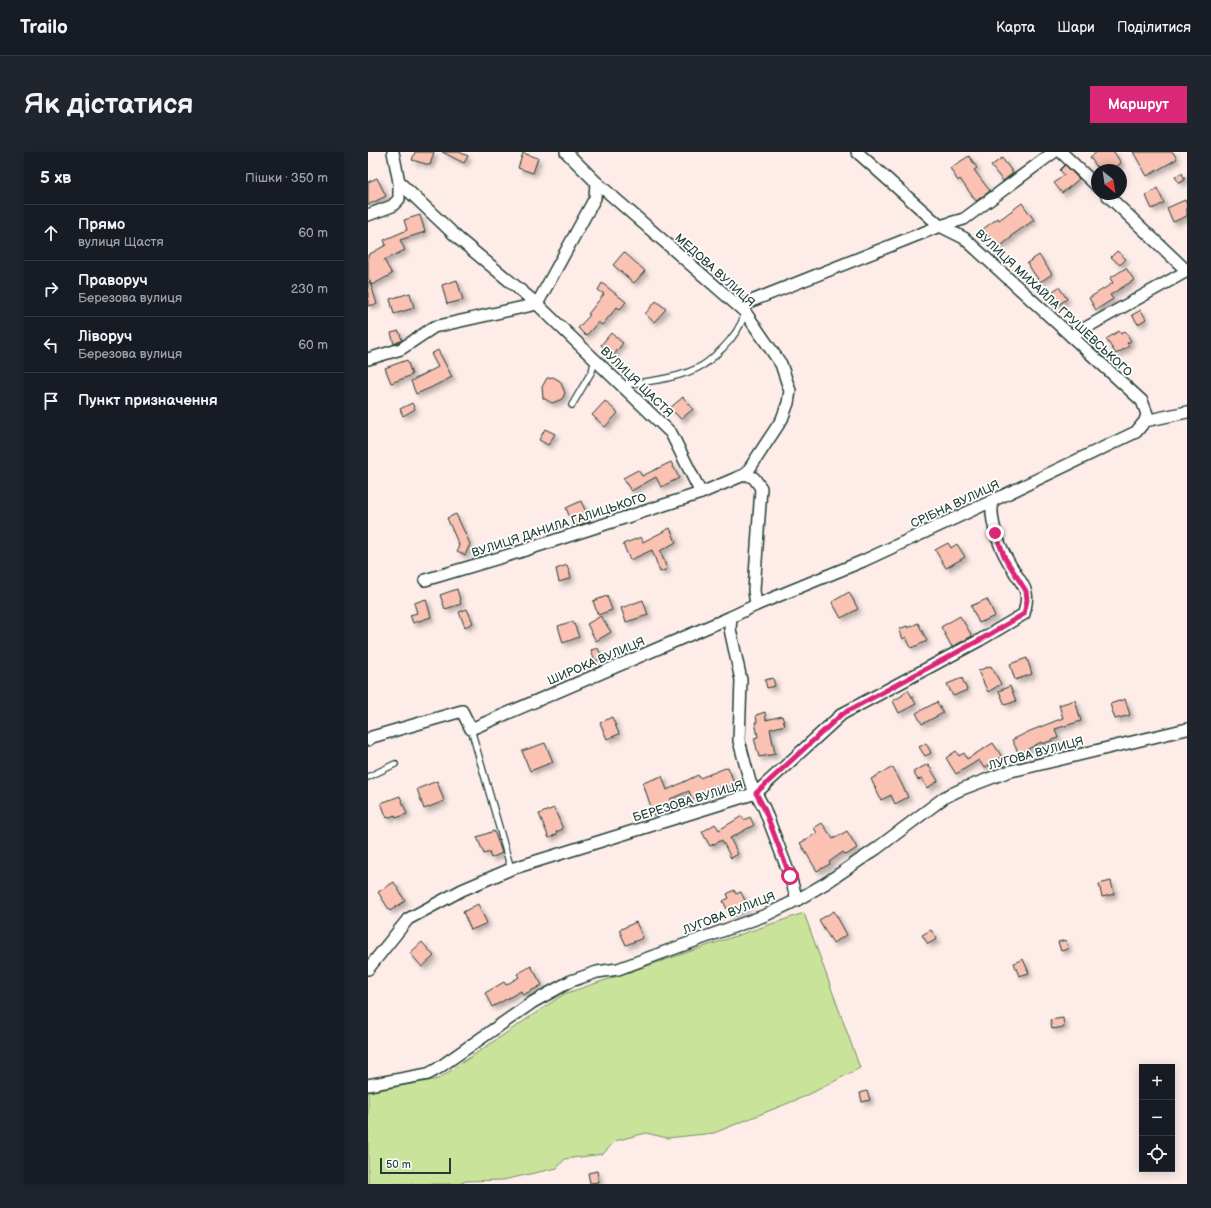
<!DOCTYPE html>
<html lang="uk">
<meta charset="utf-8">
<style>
body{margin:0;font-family:"Balsamiq Sans",sans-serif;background:#20242c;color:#f1f3f6}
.controls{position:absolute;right:12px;bottom:12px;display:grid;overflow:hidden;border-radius:0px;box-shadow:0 2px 10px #0003}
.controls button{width:36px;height:36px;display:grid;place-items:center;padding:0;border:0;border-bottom:1px solid #363941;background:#171b24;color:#f1f3f6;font:20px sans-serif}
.compass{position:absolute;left:723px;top:12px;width:36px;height:36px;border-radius:50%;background:#171b24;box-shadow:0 2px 10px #0003;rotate:150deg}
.scale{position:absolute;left:12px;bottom:10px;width:71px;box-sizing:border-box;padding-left:4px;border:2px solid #1f3d34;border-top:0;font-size:11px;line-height:14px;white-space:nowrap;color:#1f3d34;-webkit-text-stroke:3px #fff;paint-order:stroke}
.stop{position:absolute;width:12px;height:12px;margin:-9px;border:3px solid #db2777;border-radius:50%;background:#fff}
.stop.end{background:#db2777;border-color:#fff;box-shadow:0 1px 4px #0008}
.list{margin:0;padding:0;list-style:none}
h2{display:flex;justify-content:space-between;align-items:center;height:52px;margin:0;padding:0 16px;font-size:17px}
h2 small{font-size:13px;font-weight:400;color:#9ea1a6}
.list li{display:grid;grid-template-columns:26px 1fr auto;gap:12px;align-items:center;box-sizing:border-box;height:56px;padding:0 16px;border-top:1px solid #363941}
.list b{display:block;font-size:15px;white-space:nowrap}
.list p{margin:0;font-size:13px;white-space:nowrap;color:#9ea1a6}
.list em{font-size:13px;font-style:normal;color:#9ea1a6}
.icon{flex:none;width:22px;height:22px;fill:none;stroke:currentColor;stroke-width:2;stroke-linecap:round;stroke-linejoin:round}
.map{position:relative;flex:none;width:819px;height:1032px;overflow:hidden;border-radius:0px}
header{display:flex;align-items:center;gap:24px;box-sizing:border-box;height:56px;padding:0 20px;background:#171b24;border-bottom:1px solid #363941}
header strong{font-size:19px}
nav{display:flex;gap:22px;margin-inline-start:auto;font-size:14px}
.intro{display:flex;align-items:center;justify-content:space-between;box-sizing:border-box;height:96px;padding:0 24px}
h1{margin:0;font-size:28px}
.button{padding:10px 18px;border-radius:0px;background:#db2777;color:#fff;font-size:14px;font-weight:700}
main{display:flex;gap:24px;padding:0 24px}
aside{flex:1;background:#171b24;border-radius:0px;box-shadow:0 2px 10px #0003}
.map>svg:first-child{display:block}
.green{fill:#c9e39a;stroke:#749067}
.building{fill:#fbc1b3;stroke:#1f3d34;filter:url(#shadow)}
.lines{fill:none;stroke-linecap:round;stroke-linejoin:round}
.lane-casing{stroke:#1f3d34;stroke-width:8}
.street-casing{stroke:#1f3d34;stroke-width:14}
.lane{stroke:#fff;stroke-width:5.5}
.street{stroke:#fff;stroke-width:11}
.route{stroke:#db2777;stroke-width:5}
.labels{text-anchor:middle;stroke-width:3.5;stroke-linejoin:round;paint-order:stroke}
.street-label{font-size:12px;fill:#1f3d34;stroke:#fff}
</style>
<header>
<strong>Trailo</strong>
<nav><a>Карта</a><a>Шари</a><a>Поділитися</a></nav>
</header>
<div class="intro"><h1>Як дістатися</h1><a class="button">Маршрут</a></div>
<main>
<aside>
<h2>5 хв<small>Пішки · 350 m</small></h2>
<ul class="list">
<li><svg class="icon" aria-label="ahead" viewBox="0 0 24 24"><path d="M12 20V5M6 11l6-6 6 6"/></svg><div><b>Прямо</b><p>вулиця Щастя</p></div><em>60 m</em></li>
<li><svg class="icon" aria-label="right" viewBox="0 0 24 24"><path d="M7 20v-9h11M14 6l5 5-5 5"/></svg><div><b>Праворуч</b><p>Березова вулиця</p></div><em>230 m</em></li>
<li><svg class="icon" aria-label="left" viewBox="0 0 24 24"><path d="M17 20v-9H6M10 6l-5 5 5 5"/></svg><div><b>Ліворуч</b><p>Березова вулиця</p></div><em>60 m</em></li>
<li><svg class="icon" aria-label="arrive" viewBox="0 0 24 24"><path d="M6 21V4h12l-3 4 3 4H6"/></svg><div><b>Пункт призначення</b></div></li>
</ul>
</aside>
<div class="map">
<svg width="819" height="1032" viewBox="0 0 819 1032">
<defs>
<filter id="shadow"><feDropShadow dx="3.5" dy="3.5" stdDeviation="2" flood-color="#0004"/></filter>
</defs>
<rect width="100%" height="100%" fill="#feece8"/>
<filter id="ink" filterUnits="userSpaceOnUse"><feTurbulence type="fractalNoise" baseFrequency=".025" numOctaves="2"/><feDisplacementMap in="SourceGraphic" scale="8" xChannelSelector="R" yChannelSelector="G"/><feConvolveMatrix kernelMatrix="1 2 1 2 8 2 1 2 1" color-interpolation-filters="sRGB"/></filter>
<g filter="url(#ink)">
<!-- green -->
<polygon class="green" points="436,761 492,916 438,944 346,981 299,986 278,981 247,989 235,1002 197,1007 189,1016 135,1028 98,1029 91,1032 0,1032 0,940 70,927 196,842"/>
<!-- building -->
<g class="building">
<polygon points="47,0 66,0 62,13 44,8"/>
<polygon points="74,0 91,0 100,4 96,11"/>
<polygon points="729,0 746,0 753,11 744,18 731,18 722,5"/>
<polygon points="765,0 805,0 809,7 779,24"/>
<polygon points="155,1 170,6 165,21 150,16"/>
<polygon points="601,4 609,16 606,18 622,39 608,49 592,27 590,29 582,16"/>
<polygon points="634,6 645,21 635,29 623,14"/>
<polygon points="697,13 711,27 694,41 686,31 696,23 692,18"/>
<polygon points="814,21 817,28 811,31 807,25"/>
<polygon points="9,26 18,44 0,53 0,30"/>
<polygon points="789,36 796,51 784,57 778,44"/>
<polygon points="817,48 819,53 819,64 805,70 799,56"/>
<polygon points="654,51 666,68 643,84 644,85 630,96 615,77 630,66 631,68"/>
<polygon points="52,63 57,80 32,88 37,98 16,108 24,122 4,133 0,126 0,103 18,93 16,88 39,78 36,68"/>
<polygon points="749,99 758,107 752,113 743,105"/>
<polygon points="256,100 277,119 266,131 245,113"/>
<polygon points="671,103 684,122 672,130 659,111"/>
<polygon points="758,116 766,128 742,143 745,147 728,158 721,146 745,131 742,126"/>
<polygon points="89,128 95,148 79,152 74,133"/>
<polygon points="0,130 2,130 9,152 0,154"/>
<polygon points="234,131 258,150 252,157 249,155 234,173 230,170 218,184 210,176 222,163 220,162 236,142 230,138"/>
<polygon points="691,135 699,147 687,155 679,143"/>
<polygon points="42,141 46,156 26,162 22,147"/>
<polygon points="288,149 298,157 286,170 277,162"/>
<polygon points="773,158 778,167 770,172 764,163"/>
<polygon points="31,179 34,188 26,192 23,181"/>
<polygon points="751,179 753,182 757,179 763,189 759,191 761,194 748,202 738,187"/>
<polygon points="243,181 255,191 245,204 233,193"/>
<polygon points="70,198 84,225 62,236 48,242 43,229 70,215 63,202"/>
<polygon points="39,208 44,223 23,231 17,216"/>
<polygon points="185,225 192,229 197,241 194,247 184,251 175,246 174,235 179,226"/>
<polygon points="315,245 325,257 313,267 302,256"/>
<polygon points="237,249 250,261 237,275 224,263"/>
<polygon points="44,251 47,257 35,264 32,257"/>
<polygon points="177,277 187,282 180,293 171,288"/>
<polygon points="303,310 311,326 293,335 288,325 263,339 255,326 270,318 274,324"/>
<polygon points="213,349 222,369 206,375 198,356"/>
<polygon points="88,362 102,392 97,403 89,399 91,393 79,366"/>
<polygon points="302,376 308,390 292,399 299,417 292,420 284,398 262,408 255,392 273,385 275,390"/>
<polygon points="580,391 583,396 589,392 597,405 578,416 567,398"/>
<polygon points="199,413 203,426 191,430 188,417"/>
<polygon points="89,437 93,452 77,457 72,443"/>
<polygon points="481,440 490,457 473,466 464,450"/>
<polygon points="239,444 244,458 230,463 225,449"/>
<polygon points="58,447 63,465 45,471 42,463 49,461 46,451"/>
<polygon points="619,447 627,464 611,471 603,454"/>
<polygon points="275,448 280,463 258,470 253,456"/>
<polygon points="99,457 105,471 97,475 91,460"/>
<polygon points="233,464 243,480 228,489 219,472"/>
<polygon points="592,464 604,484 584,495 573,475"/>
<polygon points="205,469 211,485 195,491 190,474"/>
<polygon points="550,471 559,489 543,496 538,485 535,487 531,477 539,474 540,476"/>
<polygon points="230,496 234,506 227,509 223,498"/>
<polygon points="659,506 664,522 647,528 642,512"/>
<polygon points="623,514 633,532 620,540 610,519 619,515 619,516"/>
<polygon points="405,526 407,534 399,536 397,528"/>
<polygon points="594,526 599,538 585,544 579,532"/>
<polygon points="642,534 648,549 637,553 631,539"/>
<polygon points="540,538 548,552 531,561 525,549 535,543 534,542"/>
<polygon points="757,547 762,563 747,567 742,552"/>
<polygon points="707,548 713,569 687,577 690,586 674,592 673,590 651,602 644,588 662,579 695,566 691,553"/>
<polygon points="569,550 575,561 554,572 548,561"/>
<polygon points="397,560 398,568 414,564 417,573 402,577 407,602 391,605 386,586 390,585 387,570 389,570 388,563"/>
<polygon points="244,565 251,582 239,587 232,571"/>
<polygon points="177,591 185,610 162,619 154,599"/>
<polygon points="558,591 563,601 557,604 551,595"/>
<polygon points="625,591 634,605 616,616 611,608 588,622 578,606 588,599 591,604 596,601 599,607"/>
<polygon points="560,612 570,629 559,636 554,626 550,628 545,620"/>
<polygon points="360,615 367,633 351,639 350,635 324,647 321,639 302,647 306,658 286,664 275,631 294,624 299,638 330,623 332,626"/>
<polygon points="525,615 540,645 527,652 523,643 513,648 503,627"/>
<polygon points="69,629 76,649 56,657 49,637"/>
<polygon points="32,644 39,662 28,666 27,663 19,666 13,651"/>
<polygon points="186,656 195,677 188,680 189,682 181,686 171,662"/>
<polygon points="374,664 376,668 382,665 386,673 362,686 370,702 363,706 354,688 342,694 334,680 347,672 351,678"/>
<polygon points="454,671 465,687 479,679 489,696 478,703 475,700 461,710 462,712 449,719 432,691 449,681 446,676"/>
<polygon points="126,679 134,701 123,706 121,700 116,702 109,685"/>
<polygon points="743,729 746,742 734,745 731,732"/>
<polygon points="26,730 37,749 22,759 10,740"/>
<polygon points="366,738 368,742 373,740 380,755 362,763 355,749 361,746 359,742"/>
<polygon points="110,752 119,771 103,778 95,760"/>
<polygon points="466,759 479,783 465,791 451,768"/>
<polygon points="268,770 275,786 258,793 251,778"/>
<polygon points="563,778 569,787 560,792 554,783"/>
<polygon points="698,788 700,797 693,799 690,790"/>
<polygon points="54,790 66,804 54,815 42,801"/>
<polygon points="655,807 661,821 651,824 646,811"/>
<polygon points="163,814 174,833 155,843 153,839 124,855 117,841 136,830 138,833 151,825 149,822"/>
<polygon points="695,866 696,875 684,877 682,868"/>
<polygon points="499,939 502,948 494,950 492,941"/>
<polygon points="229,1019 231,1030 222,1031 220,1021"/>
</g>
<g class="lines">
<defs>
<g id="lane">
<path d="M254 233C278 230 315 226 335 213 342 209 348 202 354 197 365 186 373 175 377 161"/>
<polyline points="204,253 224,219 227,208"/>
<polyline points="103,577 143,717"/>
<polyline points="0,625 27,612"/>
</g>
<g id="street">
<polyline points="489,0 572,74 596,86 774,249 779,262 777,269"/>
<polyline points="693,0 729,34"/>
<polyline points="31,30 92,88 169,152 303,281 333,341"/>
<polyline points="738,42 819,119"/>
<polyline points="0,63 24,54 31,47 31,30 25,0"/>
<polyline points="169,152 227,46 228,30"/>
<polyline points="371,154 572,74 596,67 686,0"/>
<polyline points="703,184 819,119"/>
<polyline points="0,207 33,197 66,175 169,152"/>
<polyline points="378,322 386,326 393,336 386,438 388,453"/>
<polyline points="57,428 151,400 333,341 378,322 414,267 420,251 422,239 413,212 377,160 228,30 198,0"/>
<polyline points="363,465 362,477 373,528 371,589 382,630 396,656 422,724 429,748"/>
<polyline points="0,588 4,585 94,559 103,577 363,465 388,453 495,409 624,349 768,280 777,269 819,260"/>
<path d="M0 817 40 767 94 738 143 717 388 641 474 562 612 488 656 462C657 455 660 448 658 441 657 434 650 426 646 419 633 399 622 375 624 349"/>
<polyline points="0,933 60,922 69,917 165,850 203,829 229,820 250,817 398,763 429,748 458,731 508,697 577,645 594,637 639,620 819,577"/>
</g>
</defs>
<!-- lane casing -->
<use href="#lane" class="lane-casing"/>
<!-- street casing -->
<use href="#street" class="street-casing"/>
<!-- lane -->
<use href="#lane" class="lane"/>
<!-- street -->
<use href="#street" class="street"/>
</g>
</g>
<g class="lines" filter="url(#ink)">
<!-- route -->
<polyline class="route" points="422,724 396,656 388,641 474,562 612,488 656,462 659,448 658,439 637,406 627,381"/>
</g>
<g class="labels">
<!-- street labels -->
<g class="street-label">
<text transform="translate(347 118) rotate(42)" y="4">МЕДОВА ВУЛИЦЯ</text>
<text transform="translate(686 151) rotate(43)" y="4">ВУЛИЦЯ МИХАЙЛА ГРУШЕВСЬКОГО</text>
<text transform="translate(269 230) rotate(44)" y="4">ВУЛИЦЯ ЩАСТЯ</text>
<text transform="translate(587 352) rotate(-25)" y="4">СРІБНА ВУЛИЦЯ</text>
<text transform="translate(191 373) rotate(-18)" y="4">ВУЛИЦЯ ДАНИЛА ГАЛИЦЬКОГО</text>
<text transform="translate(228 509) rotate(-23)" y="4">ШИРОКА ВУЛИЦЯ</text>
<text transform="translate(668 601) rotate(-15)" y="4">ЛУГОВА ВУЛИЦЯ</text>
<text transform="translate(320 649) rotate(-17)" y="4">БЕРЕЗОВА ВУЛИЦЯ</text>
<text transform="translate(361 761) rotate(-21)" y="4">ЛУГОВА ВУЛИЦЯ</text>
</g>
</g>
</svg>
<div class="controls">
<button>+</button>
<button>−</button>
<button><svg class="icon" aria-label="locate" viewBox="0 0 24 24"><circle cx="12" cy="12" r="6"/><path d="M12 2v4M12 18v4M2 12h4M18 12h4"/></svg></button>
</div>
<svg class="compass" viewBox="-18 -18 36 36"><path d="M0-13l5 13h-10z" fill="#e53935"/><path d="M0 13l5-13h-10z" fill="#9ea1a6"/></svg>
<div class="scale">50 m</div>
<div class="stop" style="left:422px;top:724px"></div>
<div class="stop end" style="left:627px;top:381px"></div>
</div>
</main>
